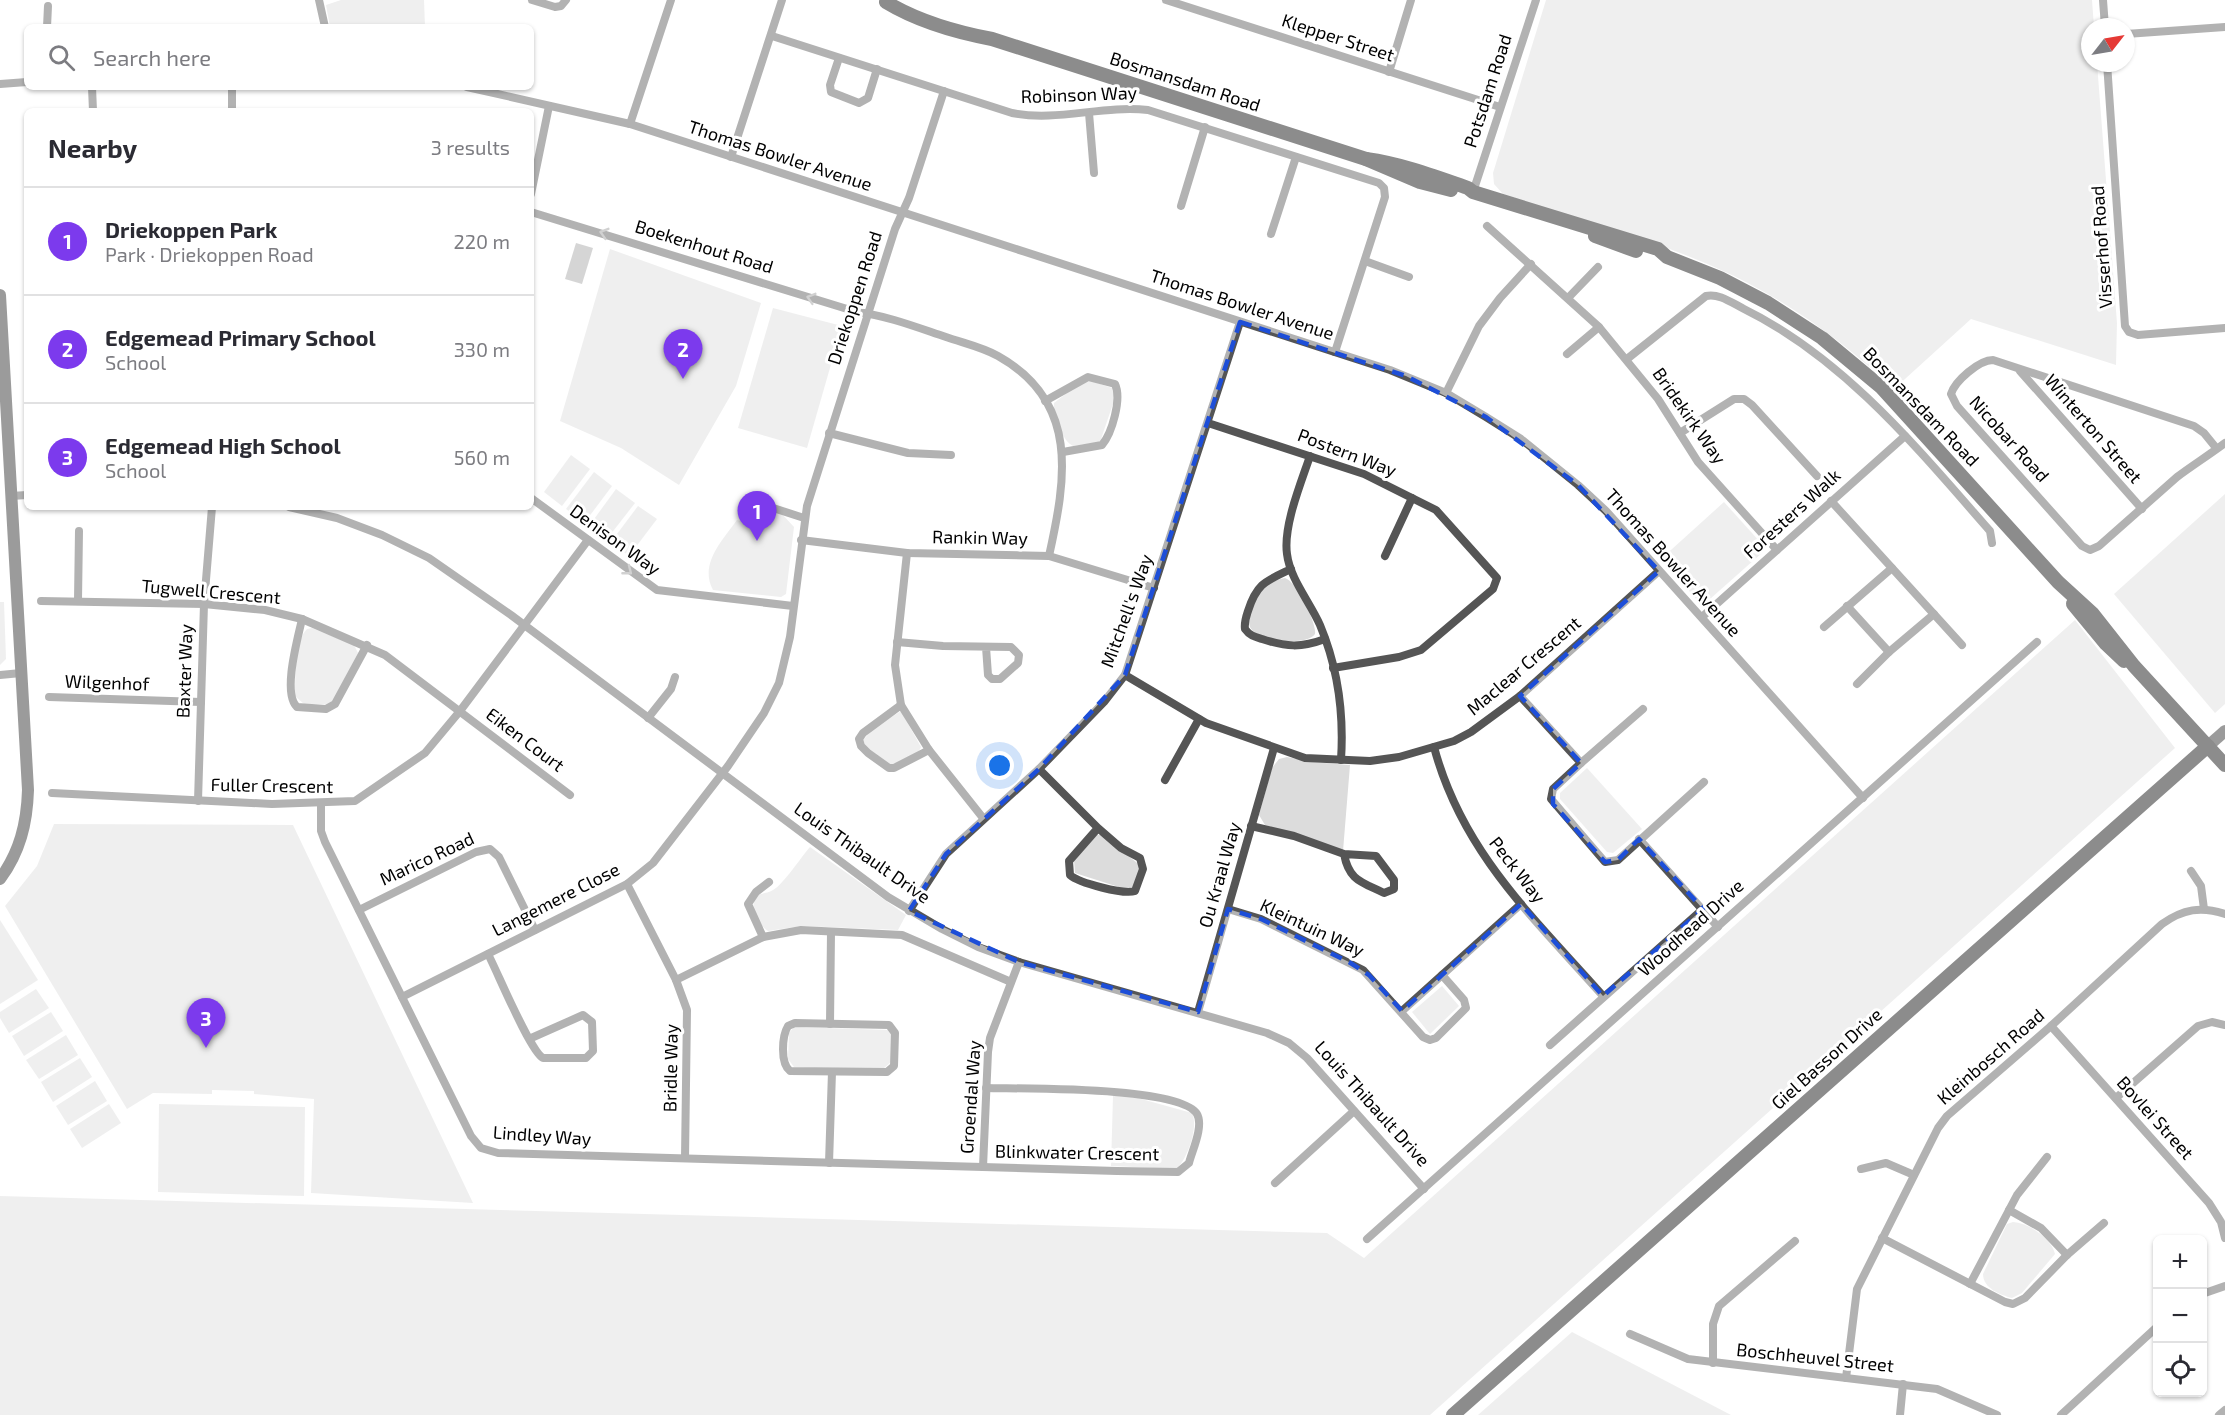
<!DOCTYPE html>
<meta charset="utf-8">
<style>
body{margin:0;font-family:"Exo 2",sans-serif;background:#f2f2f3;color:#2b2b33}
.controls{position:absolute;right:18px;bottom:18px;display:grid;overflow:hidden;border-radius:9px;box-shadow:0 2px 4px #0004}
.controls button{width:54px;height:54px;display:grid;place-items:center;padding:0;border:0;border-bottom:2px solid #e1e1e2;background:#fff;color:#2b2b33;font:30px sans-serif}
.compass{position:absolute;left:2081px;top:18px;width:54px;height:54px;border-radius:50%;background:#fff;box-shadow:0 2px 4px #0004;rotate:59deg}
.you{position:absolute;left:1000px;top:766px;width:21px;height:21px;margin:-15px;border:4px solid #fff;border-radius:50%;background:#1a73e8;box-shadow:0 0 0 9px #1a73e833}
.badge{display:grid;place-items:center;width:39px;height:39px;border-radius:50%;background:#7c3aed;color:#fff;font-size:20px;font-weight:700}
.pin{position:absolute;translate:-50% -50px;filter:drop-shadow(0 2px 3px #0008)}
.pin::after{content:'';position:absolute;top:32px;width:21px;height:18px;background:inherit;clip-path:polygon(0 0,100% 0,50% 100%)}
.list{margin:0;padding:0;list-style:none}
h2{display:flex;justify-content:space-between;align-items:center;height:78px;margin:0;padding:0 24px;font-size:26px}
h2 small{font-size:20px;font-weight:400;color:#7c7c81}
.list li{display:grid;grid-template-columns:39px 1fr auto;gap:18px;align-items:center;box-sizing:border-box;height:108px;padding:0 24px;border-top:2px solid #e1e1e2}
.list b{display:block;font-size:22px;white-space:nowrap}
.list p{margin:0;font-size:20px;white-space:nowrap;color:#7c7c81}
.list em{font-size:20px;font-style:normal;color:#7c7c81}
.icon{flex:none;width:33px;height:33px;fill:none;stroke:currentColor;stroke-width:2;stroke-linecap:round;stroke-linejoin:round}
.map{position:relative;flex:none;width:2225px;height:1415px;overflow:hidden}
.search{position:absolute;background:#fff;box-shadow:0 2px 4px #0004;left:24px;top:24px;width:510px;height:66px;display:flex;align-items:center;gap:15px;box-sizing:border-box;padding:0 21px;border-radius:9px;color:#7c7c81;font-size:22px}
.panel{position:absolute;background:#fff;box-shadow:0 2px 4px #0004;left:24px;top:108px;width:510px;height:402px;border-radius:9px}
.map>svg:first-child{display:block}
.green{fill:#dcdcdc}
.water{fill:#a3a3a3}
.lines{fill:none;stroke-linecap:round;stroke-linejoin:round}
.street{stroke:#555;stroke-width:8}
.secondary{stroke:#222;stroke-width:12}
.primary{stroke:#000;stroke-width:14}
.oneway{stroke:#999}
.marked{fill:none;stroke:#1d4ed8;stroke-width:4.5;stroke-dasharray:12 8;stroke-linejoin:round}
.labels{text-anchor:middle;stroke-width:6;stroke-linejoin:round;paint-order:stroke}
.street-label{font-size:18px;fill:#000;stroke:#fff}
</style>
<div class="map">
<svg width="2225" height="1415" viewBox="0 0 2225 1415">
<rect width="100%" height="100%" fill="#fff"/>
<!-- green -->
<g class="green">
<polygon points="341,0 424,0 425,27 330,27 326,5"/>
<path d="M1546 0H2092L2094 27H2090V63H2097L2117 323 2116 365 1971 319 1894 389C1846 344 1793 305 1734 276 1661 241 1580 220 1503 194L1494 184 1493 173Z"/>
<polygon points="610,249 761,303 736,386 679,485 621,448 560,421"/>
<polygon points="773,308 842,326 807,448 738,428"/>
<path d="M1091 381 1112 388 1115 398 1100 442 1073 446C1062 441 1053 415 1054 403L1081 382Z"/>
<polygon points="571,455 590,469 562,506 544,492"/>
<polygon points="594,472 612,486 585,522 566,509"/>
<polygon points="616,489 635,503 607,539 589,526"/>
<polygon points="2225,494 2225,704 2215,713 2114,594"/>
<polygon points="1724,502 1761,543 1763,552 1710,599 1704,602 1698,601 1661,559"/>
<polygon points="638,506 657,519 629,556 611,542"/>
<path d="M769 510 782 514 794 527 786 594 781 597 713 590C699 564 722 541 737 520L755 525 763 513Z"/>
<path d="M1285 578C1296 581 1317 623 1315 634 1306 647 1256 641 1250 627 1246 619 1257 593 1263 588 1269 583 1278 579 1285 578Z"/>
<polygon points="0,602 4,602 6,659 0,665"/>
<polygon points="2075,620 2175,748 1430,1415 0,1415 0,1196 1327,1233 1364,1258"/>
<path d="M312 628 354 645 358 653 333 701 327 704H304L295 696C295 679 295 640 307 629Z"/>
<polygon points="901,711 921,747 919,751 892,766 865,746 863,740 874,728"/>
<polygon points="1287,757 1312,762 1350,765 1343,851 1265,825 1259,815 1272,768 1279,759"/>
<polygon points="1587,768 1642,829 1613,853 1607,852 1560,799 1560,793"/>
<polygon points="54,824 293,825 473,1203 311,1193 314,1099 254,1094 254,1091 212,1090 212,1094 153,1093 127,1109 5,906 37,866"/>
<polygon points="1097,835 1102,835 1141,866 1134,887 1125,889 1075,873 1074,860"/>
<path d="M810 847 906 915 898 930 802 926 768 931C761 927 751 911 754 902 757 891 765 895 773 890 783 885 801 857 810 847Z"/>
<polygon points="0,920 38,980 0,1004"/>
<polygon points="1442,986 1459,1006 1430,1034 1412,1012"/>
<polygon points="36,989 49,1008 9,1033 0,1018 0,1012"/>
<polygon points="51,1012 63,1031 24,1056 12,1036"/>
<polygon points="794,1027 888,1030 891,1033 891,1062 883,1069 794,1067 788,1059 789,1033"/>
<polygon points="66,1035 78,1055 39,1079 26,1060"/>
<polygon points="80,1058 92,1077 53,1102 41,1082"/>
<polygon points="95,1081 107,1101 68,1125 56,1106"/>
<path d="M1113 1096 1134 1097 1192 1113C1199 1127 1187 1160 1176 1169L1111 1166Z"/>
<polygon points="109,1104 121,1123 82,1148 70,1129"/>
<polygon points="159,1104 305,1107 304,1196 158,1192"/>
<path d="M2013 1222C2029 1223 2051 1238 2055 1254L2022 1293 2012 1298C2000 1295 1983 1288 1983 1274L2007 1224Z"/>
<polygon points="1572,1332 1731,1415 1478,1415"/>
</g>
<!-- water -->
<polygon class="water" points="576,243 593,248 582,284 565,279"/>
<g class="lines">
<!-- street -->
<g class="street">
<polyline points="319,0 325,27"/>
<polyline points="532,0 555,7 561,6 566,0"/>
<polyline points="1166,0 1500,107"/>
<polyline points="2103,0 2105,27"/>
<polyline points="47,27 48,6"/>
<polyline points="2126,34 2225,27"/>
<path d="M772 36 1012 113C1057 122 1102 105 1148 110L1379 183 1384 188 1385 197 1335 352"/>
<polyline points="839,58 830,85 831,92 859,103 868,98 877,69"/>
<polyline points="2107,63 2125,326 2129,332 2138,335 2225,328"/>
<polyline points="1389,72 1411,0"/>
<polyline points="0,84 27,82"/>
<polyline points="92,87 93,111"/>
<polyline points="467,87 630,124 1390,370 1446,393 1486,417 1521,439 1578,485 1606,511 1863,798"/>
<polyline points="232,111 232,87"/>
<polyline points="1089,113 1094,173"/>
<polyline points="630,124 671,0"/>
<polyline points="731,157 782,0"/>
<polyline points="1473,192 1536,0"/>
<polyline points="531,194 549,106"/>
<polyline points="1181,206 1205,127"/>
<path d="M531 212 857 312C888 316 916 327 946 337 963 343 982 347 998 356 1080 402 1066 479 1049 556"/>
<polyline points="1487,226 1599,327 1658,399 1698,462 1777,550"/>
<polyline points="1271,234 1296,157"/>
<polyline points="1365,261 1409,277"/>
<polyline points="1568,298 1598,267"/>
<polyline points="1567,354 1599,327"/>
<path d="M1627 359 1706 296C1719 293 1732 303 1744 309 1844 358 1918 449 1990 531L1992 543"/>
<polyline points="2020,371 2142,509"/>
<polyline points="1446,393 1479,326 1500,298 1531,264"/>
<path d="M1045 401 1088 377 1115 384C1122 399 1112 433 1102 445L1063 452"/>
<polyline points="1208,423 1364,474 1436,510 1497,578 1493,589 1421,650 1399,657 1333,668"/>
<polyline points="829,433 908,453 951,455"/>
<polyline points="1680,433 1734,399 1744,399 1752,405 1817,476"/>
<path d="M2217 449 2204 433 2194 426 1993 360C1979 360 1955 381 1951 394L1957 406 2082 546 2090 550 2099 546 2177 477C2193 465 2209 455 2225 443"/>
<path d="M1310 456C1301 483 1283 526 1287 554 1290 579 1310 602 1320 625 1338 668 1344 714 1341 760"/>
<polyline points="11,496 27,495"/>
<polyline points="531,498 657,590 793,606"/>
<polyline points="1831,501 1962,645"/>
<polyline points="289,507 337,518 382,535 429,558 511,615 888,897 942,929 978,947 1019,962 1267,1033 1289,1043 1307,1058 1424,1189"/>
<polyline points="751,511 767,506 804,518"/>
<polyline points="801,540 907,553 1049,556 1154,588"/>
<polyline points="907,553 895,665 901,705 929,750 983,818"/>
<polyline points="1385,556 1412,498"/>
<path d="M1291 569C1266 581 1257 583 1248 611 1246 617 1244 622 1245 629 1250 636 1255 637 1262 639 1286 647 1301 648 1325 639"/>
<polyline points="78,600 79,531"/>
<polyline points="41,601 204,604 265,610 302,619 385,655 570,795"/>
<polyline points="1847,606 1889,652"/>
<polyline points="1702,617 1905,436"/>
<path d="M302 619C298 638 282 693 297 707L326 709 335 704 367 645"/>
<polyline points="1824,627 1892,568"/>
<polyline points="897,642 943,646 1011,647 1019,655 1018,663 1000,679 992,679 988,675 986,647"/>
<polyline points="0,675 21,673"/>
<polyline points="1125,675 1206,723 1305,758 1370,761 1399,757 1454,741 1471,732 1520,696 1659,571"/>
<polyline points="1857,684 1889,652 1934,614"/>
<polyline points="1520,696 1581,763 1553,789 1551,799 1605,862 1618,860 1704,782"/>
<polyline points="49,697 201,702"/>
<polyline points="901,705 863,733 859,739 861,746 868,753 889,768 894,768 929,750"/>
<polyline points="648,718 671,689 675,677"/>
<path d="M1434 747C1462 852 1533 917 1603 996"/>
<polyline points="1581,763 1643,709"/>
<path d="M1039 769 1098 828 1121 848 1140 858 1143 869 1135 891C1124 895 1079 883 1070 875L1069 861 1098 828"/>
<polyline points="1165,780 1199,719"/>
<polyline points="52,793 272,804 355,801 425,753 460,711 588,540"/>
<polyline points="198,801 204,604 212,507"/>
<path d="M321 805V831L325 842 471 1136 481 1148 498 1153 1117 1171 1178 1172 1189 1163C1192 1151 1204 1126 1197 1114 1180 1086 1021 1089 986 1088"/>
<path d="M1251 826 1294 836 1344 854 1376 856 1394 880V889L1384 893C1362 882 1349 881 1344 854"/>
<polyline points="1639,839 1718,927"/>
<polyline points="2191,871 2201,886 2204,909"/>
<polyline points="627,884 676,980 687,1010 685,1158"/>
<polyline points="1228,909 1261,919 1363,970 1423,1037 1430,1040 1436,1038 1466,1008 1464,1000 1442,975"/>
<polyline points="359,910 476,852 490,849 499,857 535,930"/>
<polyline points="909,911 946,854 1039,769 1104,702 1125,675 1240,322"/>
<polyline points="763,937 748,904 756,892 769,882"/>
<path d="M488 954C497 971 530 1051 543 1058H586L593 1051 592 1022 583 1015 529 1039"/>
<polyline points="676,980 763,937 801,930 902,935 1011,982"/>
<polyline points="402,997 627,884 653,863 728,766 764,713 779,683 790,637 807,506 895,229 909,198 944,91"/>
<polyline points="1402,1011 1521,904"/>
<polyline points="1198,1012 1274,748"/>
<path d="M795 1023 889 1025 895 1033 894 1066 887 1072 790 1071C780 1063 782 1036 788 1026Z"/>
<polyline points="830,1024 831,932"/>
<polyline points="2051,1026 2209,1203 2221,1222 2225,1238"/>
<polyline points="1550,1045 1703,909"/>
<polyline points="2116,1098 2198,1026 2212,1022 2225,1025"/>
<polyline points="829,1163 832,1072"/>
<polyline points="983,1167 988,1052 990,1038 1019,962"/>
<polyline points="1861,1169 1886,1163 1914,1175"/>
<polyline points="1275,1183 1354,1111"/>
<polyline points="2009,1210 2041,1228 2067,1255"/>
<polyline points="1882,1238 2005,1302 2013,1304 2025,1298 2067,1255 2104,1223"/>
<polyline points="1367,1239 2037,642"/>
<polyline points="1970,1284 2017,1195 2047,1157"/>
<polyline points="2202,1294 2225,1286"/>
<polyline points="1630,1334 1688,1359 1937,1389 1997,1415"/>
<polyline points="1713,1363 1713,1324 1719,1306 1795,1241"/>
<path d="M1846 1378 1857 1289 1938 1128 1947 1116 2051 1026 2162 924C2183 909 2201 906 2225 914"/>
<polyline points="1900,1415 1903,1384"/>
<polyline points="2061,1415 2158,1326"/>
<polyline points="2219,1415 2225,1410"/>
</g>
<!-- secondary -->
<g class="secondary">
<path d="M0 295 28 790C27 823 20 852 0 879"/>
<polyline points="2208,746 2225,731"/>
</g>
<!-- primary -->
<g class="primary">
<path d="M886 2C919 22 955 32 992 39L1366 159 1420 182 1451 190"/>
<path d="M1366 159C1402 164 1434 176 1468 188L1473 192 1658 249 1667 257 1720 278 1768 303 1822 338 1881 387 2058 582 2093 614 2134 666 2225 765"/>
<polyline points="1595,236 1636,251"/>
<polyline points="2073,604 2106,644 2124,661"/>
<polyline points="1453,1415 2208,746"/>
</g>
</g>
<!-- one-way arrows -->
<defs><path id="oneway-chevron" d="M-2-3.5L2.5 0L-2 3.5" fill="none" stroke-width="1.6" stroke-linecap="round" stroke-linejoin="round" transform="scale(1.5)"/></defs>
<g class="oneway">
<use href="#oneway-chevron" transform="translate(604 233) rotate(-163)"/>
<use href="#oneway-chevron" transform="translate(811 298) rotate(-163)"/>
<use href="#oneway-chevron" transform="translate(628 571) rotate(38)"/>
</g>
<!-- marked area -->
<path d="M0 0H2225V1415H0ZM1240 322 1406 376 1486 417 1578 485 1659 571 1520 696 1581 763 1553 789V804L1605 862 1618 860 1639 839 1703 909 1603 996 1521 904 1402 1011 1369 975 1349 962 1261 919 1228 909 1198 1012 1019 962 909 911 946 854 1039 769 1125 675Z" fill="#fff" fill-opacity=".55" fill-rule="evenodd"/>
<path class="marked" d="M1240 322 1406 376 1486 417 1578 485 1659 571 1520 696 1581 763 1553 789V804L1605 862 1618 860 1639 839 1703 909 1603 996 1521 904 1402 1011 1369 975 1349 962 1261 919 1228 909 1198 1012 1019 962 909 911 946 854 1039 769 1125 675Z"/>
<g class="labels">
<!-- street labels -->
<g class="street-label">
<text transform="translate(1338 38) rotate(18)" y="6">Klepper Street</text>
<text transform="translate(1185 82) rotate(18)" y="6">Bosmansdam Road</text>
<text transform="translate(1488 91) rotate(-72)" y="6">Potsdam Road</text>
<text transform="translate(1079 95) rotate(-2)" y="6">Robinson Way</text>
<text transform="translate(780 156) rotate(18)" y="6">Thomas Bowler Avenue</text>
<text transform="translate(704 247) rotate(17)" y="6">Boekenhout Road</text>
<text transform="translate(2102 247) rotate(-94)" y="6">Visserhof Road</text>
<text transform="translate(855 298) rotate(-72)" y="6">Driekoppen Road</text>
<text transform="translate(1242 305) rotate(18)" y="6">Thomas Bowler Avenue</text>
<text transform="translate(1921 407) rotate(46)" y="6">Bosmansdam Road</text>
<text transform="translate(1689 416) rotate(55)" y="6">Bridekirk Way</text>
<text transform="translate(2093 429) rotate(49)" y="6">Winterton Street</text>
<text transform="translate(2009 439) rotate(48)" y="6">Nicobar Road</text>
<text transform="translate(1347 453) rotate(21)" y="6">Postern Way</text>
<text transform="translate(1792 514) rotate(-42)" y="6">Foresters Walk</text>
<text transform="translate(980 538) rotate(1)" y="6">Rankin Way</text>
<text transform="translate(615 540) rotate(36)" y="6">Denison Way</text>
<text transform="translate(1673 563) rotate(48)" y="6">Thomas Bowler Avenue</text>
<text transform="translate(211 592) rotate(5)" y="6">Tugwell Crescent</text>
<text transform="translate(1127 611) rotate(-70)" y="6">Mitchell's Way</text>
<text transform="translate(1524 666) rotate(-40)" y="6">Maclear Crescent</text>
<text transform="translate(185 671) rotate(-88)" y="6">Baxter Way</text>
<text transform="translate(107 683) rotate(2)" y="6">Wilgenhof</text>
<text transform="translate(525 740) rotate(37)" y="6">Eiken Court</text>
<text transform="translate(272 786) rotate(1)" y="6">Fuller Crescent</text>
<text transform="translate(862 853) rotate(35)" y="6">Louis Thibault Drive</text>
<text transform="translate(427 859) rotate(-25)" y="6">Marico Road</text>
<text transform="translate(1517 870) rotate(52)" y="6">Peck Way</text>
<text transform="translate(1220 875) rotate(-74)" y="6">Ou Kraal Way</text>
<text transform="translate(556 900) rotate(-27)" y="6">Langemere Close</text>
<text transform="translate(1312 928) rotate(25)" y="6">Kleintuin Way</text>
<text transform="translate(1691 928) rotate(-42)" y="6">Woodhead Drive</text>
<text transform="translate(1991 1057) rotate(-41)" y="6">Kleinbosch Road</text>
<text transform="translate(1827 1059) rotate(-42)" y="6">Giel Basson Drive</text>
<text transform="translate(671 1068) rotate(-89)" y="6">Bridle Way</text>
<text transform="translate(971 1097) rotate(-86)" y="6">Groendal Way</text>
<text transform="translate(1372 1104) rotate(48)" y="6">Louis Thibault Drive</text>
<text transform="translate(2155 1118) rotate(48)" y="6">Bovlei Street</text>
<text transform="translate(542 1136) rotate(4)" y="6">Lindley Way</text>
<text transform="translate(1077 1153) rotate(1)" y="6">Blinkwater Crescent</text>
<text transform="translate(1815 1358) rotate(6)" y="6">Boschheuvel Street</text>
</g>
</g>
</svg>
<div class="controls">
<button>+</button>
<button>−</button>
<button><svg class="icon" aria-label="locate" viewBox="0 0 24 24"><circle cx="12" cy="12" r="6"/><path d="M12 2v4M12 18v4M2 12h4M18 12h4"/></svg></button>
</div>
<svg class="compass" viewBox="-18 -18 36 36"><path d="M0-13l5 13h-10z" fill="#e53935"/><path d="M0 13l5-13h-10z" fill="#7c7c81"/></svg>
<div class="you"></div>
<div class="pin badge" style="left:757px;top:541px">1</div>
<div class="pin badge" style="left:683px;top:379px">2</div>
<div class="pin badge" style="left:206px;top:1048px">3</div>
<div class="search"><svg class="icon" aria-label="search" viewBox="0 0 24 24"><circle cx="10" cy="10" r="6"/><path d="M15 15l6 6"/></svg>Search here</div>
<section class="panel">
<h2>Nearby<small>3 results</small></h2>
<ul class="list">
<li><span class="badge">1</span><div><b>Driekoppen Park</b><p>Park · Driekoppen Road</p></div><em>220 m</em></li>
<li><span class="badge">2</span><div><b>Edgemead Primary School</b><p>School</p></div><em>330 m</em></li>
<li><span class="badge">3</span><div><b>Edgemead High School</b><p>School</p></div><em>560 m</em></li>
</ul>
</section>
</div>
